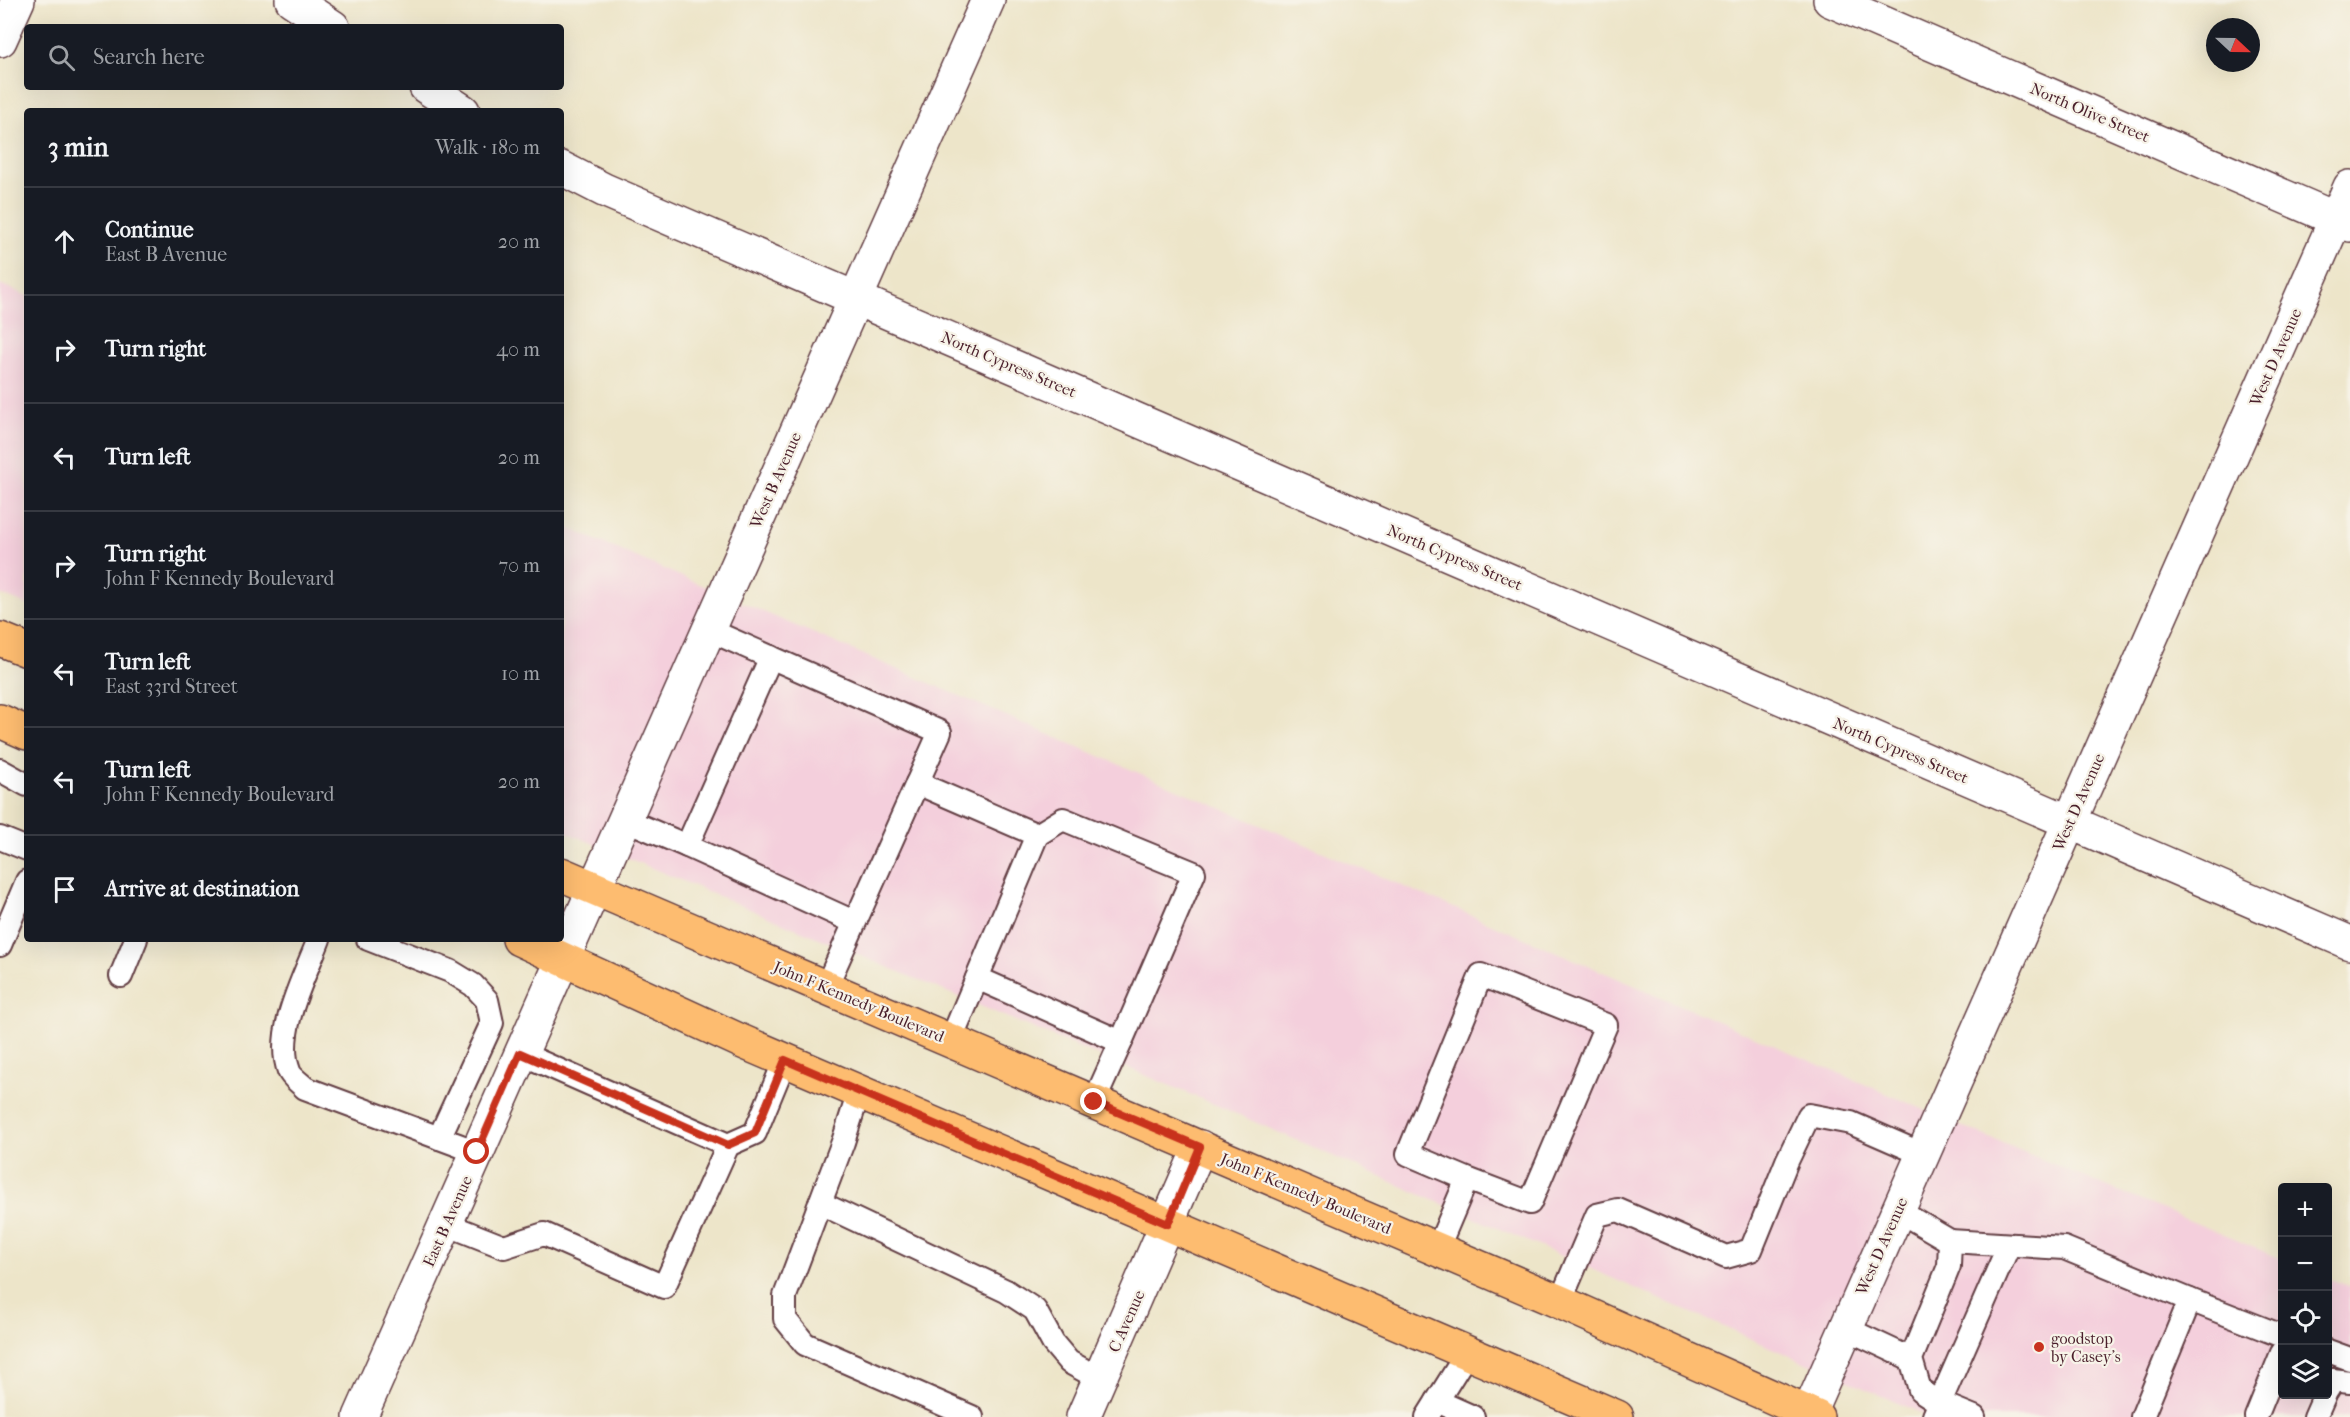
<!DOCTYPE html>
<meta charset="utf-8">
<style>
body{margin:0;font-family:"IM FELL French Canon",serif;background:#20242c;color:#f1f3f6}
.controls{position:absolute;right:18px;bottom:18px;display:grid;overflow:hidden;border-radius:6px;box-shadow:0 6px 24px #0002}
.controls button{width:54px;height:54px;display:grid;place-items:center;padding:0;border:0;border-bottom:2px solid #363941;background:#171b24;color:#f1f3f6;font:30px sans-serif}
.compass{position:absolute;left:2206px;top:18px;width:54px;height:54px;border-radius:50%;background:#171b24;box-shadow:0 6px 24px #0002;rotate:112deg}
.stop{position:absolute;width:18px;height:18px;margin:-14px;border:4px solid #c8321e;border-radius:50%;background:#fff}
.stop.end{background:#c8321e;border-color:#fff;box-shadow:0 2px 6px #0008}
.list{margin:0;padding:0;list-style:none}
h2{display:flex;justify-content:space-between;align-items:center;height:78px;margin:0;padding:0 24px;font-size:26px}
h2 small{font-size:20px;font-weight:400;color:#9ea1a6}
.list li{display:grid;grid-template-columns:39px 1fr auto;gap:18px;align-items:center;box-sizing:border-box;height:108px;padding:0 24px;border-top:2px solid #363941}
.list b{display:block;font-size:22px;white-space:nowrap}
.list p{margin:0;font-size:20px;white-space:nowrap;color:#9ea1a6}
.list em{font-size:20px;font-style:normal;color:#9ea1a6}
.icon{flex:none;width:33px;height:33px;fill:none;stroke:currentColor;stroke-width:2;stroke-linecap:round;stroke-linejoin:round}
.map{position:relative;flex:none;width:2350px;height:1417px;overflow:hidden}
.search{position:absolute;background:#171b24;box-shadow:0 6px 24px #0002;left:24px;top:24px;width:540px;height:66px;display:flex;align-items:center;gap:15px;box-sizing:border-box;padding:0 21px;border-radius:6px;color:#9ea1a6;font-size:22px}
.panel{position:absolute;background:#171b24;box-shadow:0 6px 24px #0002;left:24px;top:108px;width:540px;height:834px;border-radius:6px}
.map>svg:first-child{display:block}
.built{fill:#f4cfdc}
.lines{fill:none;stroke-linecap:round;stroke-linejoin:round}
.service-casing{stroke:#623d43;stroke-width:26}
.minor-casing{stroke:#623d43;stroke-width:36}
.tertiary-casing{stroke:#623d43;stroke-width:36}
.primary-casing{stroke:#623d43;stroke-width:36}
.service{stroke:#fff;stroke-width:22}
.minor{stroke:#fff;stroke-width:33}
.tertiary{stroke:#fff;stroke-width:33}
.primary{stroke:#fdbc6f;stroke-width:33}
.route{stroke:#c8321e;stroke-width:8}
.poi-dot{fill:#c8321e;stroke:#f7f3e8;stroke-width:2}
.labels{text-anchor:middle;stroke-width:4.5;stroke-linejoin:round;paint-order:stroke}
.street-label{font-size:16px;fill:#4a1f2b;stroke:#f7f3e8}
.poi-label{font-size:16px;fill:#4a1f2b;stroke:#f7f3e8;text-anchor:start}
</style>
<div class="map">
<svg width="2350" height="1417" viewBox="0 0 2350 1417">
<rect width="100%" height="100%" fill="#f7f3e8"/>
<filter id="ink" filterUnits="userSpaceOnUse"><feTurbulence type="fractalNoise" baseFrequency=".0167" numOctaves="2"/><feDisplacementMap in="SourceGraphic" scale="12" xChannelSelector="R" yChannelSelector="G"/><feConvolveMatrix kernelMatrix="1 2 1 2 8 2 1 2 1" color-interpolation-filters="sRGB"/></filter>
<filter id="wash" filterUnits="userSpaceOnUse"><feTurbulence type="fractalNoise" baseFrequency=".008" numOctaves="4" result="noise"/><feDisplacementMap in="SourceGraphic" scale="24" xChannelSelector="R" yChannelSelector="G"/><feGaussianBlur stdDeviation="1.35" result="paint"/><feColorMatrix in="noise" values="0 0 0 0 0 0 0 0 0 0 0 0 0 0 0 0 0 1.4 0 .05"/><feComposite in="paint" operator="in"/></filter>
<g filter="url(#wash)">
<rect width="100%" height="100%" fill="#ede5c9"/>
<!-- built -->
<g class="built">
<polygon points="0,284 27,296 27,605 0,594"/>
<polygon points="561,525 1990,1138 2282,1259 2282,1394 2328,1394 2328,1278 2350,1287 2350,1417 1930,1417 1216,1105 561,830"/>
</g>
</g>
<g filter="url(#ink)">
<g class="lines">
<defs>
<g id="service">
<polyline points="709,630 940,732 826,987"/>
<polyline points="771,657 687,846 854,922"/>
<polyline points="0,770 27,785"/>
<polyline points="917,783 1037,835 977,978 1121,1042 1094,1102"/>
<polyline points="624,819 687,846"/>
<polyline points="1037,835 1063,819 1194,873 1121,1042"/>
<polyline points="0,838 27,849"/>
<path d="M319 939C305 976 274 1032 289 1071 291 1077 300 1083 305 1088L477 1152"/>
<polyline points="368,939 450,971 473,985 487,1000 492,1023 439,1138"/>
<polyline points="0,945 27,881"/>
<polyline points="121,976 136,939"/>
<polyline points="951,1040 977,978"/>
<polyline points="520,1053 728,1145 755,1133 785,1060"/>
<polyline points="859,1092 843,1142 785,1296 785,1319 805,1344 972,1417"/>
<polyline points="820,1203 1006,1291 1035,1310 1053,1343 1069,1362 1100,1379"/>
<polyline points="1897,1210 1950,1241 1949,1266 1911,1359 1920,1390 1940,1403 1974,1417"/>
<polyline points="446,1224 504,1247 544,1234 664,1287 728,1145"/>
<polyline points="1950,1241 2064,1248 2190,1300 2142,1417"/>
<polyline points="1437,1250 1467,1179 1530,1203 1606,1025 1481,975 1408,1154 1467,1179"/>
<polyline points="2190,1300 2282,1336"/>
<polyline points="1560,1302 1597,1215 1618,1210 1726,1257 1751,1250 1787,1161 1809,1115 1851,1123 1922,1154"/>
<polyline points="1845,1328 1911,1359"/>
<polyline points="2328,1351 2350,1359"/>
<polyline points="2328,1389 2332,1380 2350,1382"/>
<polyline points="1437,1401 1473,1417"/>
<polyline points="1934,1416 2009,1245"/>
<polyline points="1427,1417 1467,1353"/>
<polyline points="2256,1417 2282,1353"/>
<polyline points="2315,1417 2325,1394"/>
</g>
<g id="minor">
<polyline points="292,0 333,27"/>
<polyline points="1830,0 2350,225"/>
<polyline points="426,87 463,111"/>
<polyline points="561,168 604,190 2350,943"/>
<polyline points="360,1417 988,0"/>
<polyline points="1083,1417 1200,1147"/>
</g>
<g id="tertiary">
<polyline points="0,40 18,0"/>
<polyline points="1807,1417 2350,187"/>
</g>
<g id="primary">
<polyline points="0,639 27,650"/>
<polyline points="0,721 27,733"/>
<polyline points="561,874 1560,1302 1817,1417"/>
<polyline points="519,939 743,1042 1617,1417"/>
</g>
</defs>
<!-- service casing -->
<use href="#service" class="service-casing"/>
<!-- minor casing -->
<use href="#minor" class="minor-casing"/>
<!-- tertiary casing -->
<use href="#tertiary" class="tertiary-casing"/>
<!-- primary casing -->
<use href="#primary" class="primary-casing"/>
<!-- service -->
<use href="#service" class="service"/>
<!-- minor -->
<use href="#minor" class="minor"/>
<!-- tertiary -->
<use href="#tertiary" class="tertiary"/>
<!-- primary -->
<use href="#primary" class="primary"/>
</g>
</g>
<g class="lines" filter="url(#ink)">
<!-- route -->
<polyline class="route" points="477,1152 520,1053 728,1145 755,1133 785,1060 1168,1224 1200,1147 1094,1102"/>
</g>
<!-- markers -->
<circle class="poi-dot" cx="2039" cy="1347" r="6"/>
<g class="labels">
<!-- street labels -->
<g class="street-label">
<text transform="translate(2090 112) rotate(23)" y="6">North Olive Street</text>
<text transform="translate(2275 357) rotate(-66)" y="6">West D Avenue</text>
<text transform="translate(1009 364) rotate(23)" y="6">North Cypress Street</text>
<text transform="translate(775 480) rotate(-66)" y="6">West B Avenue</text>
<text transform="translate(1455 557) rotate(23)" y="6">North Cypress Street</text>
<text transform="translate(1901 750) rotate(23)" y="6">North Cypress Street</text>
<text transform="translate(2078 802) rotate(-66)" y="6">West D Avenue</text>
<text transform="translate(859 1001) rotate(23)" y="6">John F Kennedy Boulevard</text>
<text transform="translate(1306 1193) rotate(23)" y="6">John F Kennedy Boulevard</text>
<text transform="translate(447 1221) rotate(-66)" y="6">East B Avenue</text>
<text transform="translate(1881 1246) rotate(-66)" y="6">West D Avenue</text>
<text transform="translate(1126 1321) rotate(-66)" y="6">C Avenue</text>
</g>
<!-- poi labels -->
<g class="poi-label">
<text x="2051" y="1344">goodstop<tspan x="2051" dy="18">by Casey's</tspan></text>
</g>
</g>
</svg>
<div class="controls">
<button>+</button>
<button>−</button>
<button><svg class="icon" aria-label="locate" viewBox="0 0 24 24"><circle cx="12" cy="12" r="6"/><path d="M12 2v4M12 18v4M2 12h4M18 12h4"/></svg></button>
<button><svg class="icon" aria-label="layers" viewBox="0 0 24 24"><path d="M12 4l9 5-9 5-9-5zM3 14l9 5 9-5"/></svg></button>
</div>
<svg class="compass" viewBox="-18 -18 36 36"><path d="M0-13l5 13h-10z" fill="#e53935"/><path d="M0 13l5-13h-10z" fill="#9ea1a6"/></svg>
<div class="stop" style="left:477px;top:1152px"></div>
<div class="stop end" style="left:1094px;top:1102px"></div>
<div class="search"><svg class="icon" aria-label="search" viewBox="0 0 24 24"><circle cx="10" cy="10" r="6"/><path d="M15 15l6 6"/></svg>Search here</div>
<section class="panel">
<h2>3 min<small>Walk · 180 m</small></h2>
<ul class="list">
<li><svg class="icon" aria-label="ahead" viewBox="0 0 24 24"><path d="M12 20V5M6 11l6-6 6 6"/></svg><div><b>Continue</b><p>East B Avenue</p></div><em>20 m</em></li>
<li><svg class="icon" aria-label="right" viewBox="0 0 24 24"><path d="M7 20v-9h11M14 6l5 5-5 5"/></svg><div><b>Turn right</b></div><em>40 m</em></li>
<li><svg class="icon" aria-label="left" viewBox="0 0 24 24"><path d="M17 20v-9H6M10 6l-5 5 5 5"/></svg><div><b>Turn left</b></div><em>20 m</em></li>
<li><svg class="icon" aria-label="right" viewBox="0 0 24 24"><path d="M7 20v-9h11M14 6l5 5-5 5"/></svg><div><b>Turn right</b><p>John F Kennedy Boulevard</p></div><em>70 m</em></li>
<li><svg class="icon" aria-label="left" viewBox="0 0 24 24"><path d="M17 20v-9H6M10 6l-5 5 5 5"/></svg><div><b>Turn left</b><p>East 33rd Street</p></div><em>10 m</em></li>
<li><svg class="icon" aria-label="left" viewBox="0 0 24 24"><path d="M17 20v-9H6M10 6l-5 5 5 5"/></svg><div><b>Turn left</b><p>John F Kennedy Boulevard</p></div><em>20 m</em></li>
<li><svg class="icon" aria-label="arrive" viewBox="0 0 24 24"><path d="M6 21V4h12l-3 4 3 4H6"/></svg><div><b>Arrive at destination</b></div></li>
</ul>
</section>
</div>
